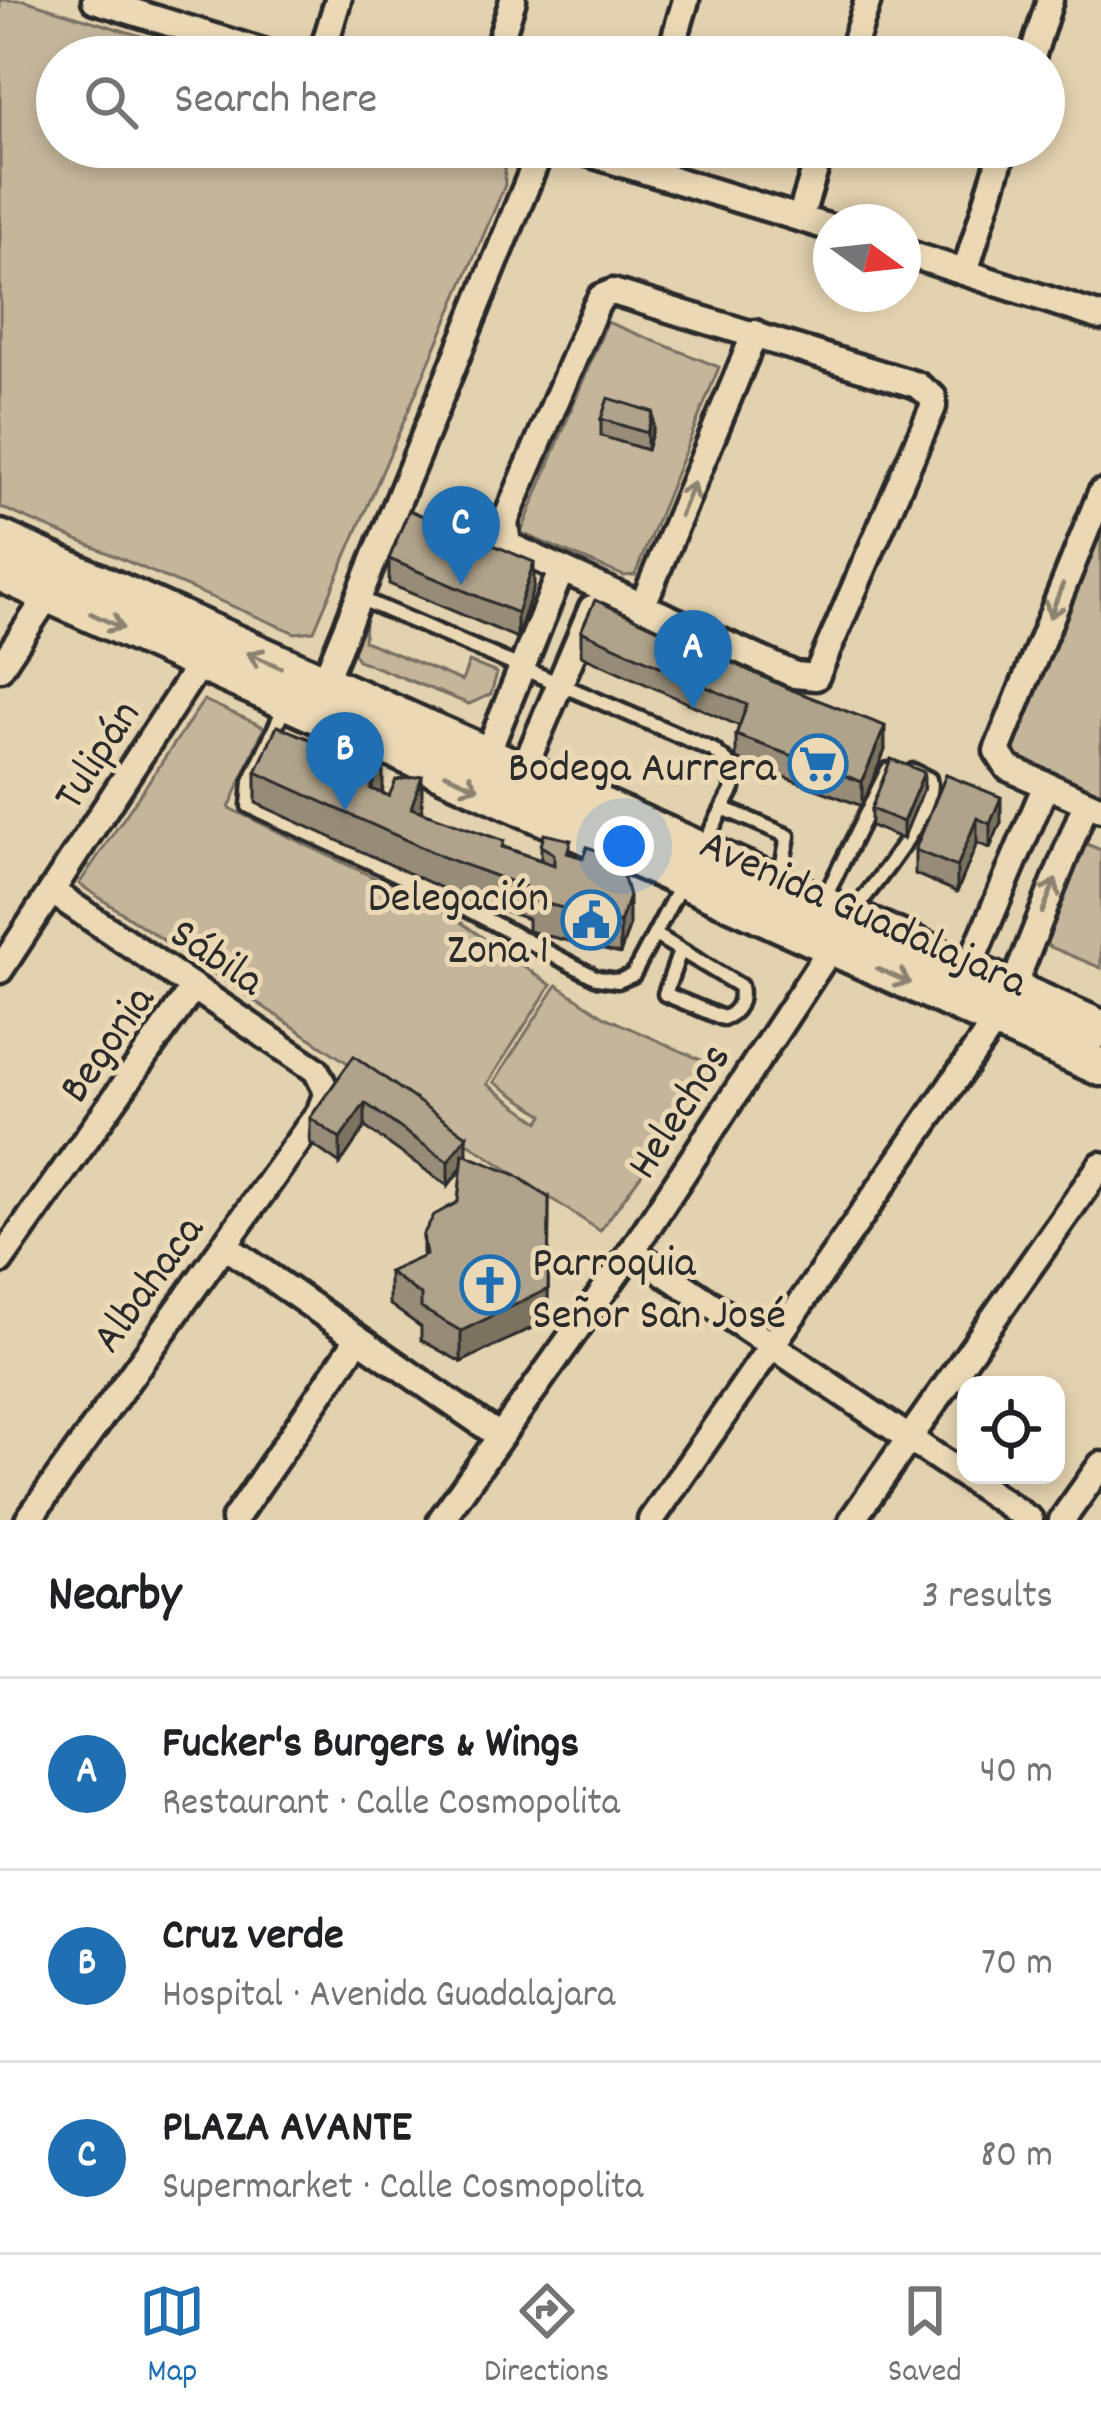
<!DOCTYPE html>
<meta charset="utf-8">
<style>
body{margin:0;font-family:Dekko,sans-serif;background:#f6f6f6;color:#202124}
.controls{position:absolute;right:36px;bottom:36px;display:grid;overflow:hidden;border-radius:24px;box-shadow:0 6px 18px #0003}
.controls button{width:108px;height:108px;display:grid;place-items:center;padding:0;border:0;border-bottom:3px solid #e0e0e0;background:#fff;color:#202124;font:60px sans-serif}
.compass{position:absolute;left:813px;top:204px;width:108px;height:108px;border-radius:50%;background:#fff;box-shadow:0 6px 18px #0003;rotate:105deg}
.you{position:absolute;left:624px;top:846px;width:42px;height:42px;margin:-30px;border:9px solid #fff;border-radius:50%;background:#1a73e8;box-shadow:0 0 0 18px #1a73e833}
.badge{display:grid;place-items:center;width:78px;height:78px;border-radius:50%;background:#1f6fb2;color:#fff;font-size:39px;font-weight:700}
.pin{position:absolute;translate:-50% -99px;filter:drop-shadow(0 3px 6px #0008)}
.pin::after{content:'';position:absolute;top:63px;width:42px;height:36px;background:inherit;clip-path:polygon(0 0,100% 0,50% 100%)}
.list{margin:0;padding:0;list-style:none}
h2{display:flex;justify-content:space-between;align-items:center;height:156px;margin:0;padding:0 48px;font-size:51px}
h2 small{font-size:39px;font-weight:400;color:#757577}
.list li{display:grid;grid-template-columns:78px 1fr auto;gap:36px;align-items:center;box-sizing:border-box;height:192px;padding:0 48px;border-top:3px solid #e0e0e0}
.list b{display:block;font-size:45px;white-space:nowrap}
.list p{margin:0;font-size:39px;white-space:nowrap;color:#757577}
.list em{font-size:39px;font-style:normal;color:#757577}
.icon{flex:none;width:66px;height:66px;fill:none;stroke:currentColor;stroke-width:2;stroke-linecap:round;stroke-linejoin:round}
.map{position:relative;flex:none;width:1101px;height:1520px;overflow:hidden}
.search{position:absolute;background:#fff;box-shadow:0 6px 18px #0003;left:36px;right:36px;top:36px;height:132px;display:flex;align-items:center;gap:30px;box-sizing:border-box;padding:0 42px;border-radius:66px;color:#757577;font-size:45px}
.sheet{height:732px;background:#fff}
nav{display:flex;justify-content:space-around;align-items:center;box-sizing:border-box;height:168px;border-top:3px solid #e0e0e0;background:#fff;font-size:33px;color:#757577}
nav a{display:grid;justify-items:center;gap:6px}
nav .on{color:#1f6fb2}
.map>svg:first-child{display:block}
.green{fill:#c5b69b;stroke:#787063;stroke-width:3}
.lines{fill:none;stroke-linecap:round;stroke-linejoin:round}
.lane-casing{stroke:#2b2b2b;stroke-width:21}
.street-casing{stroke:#2b2b2b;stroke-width:33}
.secondary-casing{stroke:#2b2b2b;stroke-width:45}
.lane{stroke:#ebd9b6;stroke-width:12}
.street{stroke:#ebd9b6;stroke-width:24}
.secondary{stroke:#ebd9b6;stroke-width:36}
.wall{fill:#978c78;stroke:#2b2b2b;stroke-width:3}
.shaded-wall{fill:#7b7261;stroke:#2b2b2b;stroke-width:3}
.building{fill:#b0a38b;stroke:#2b2b2b;stroke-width:3}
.oneway{stroke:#8b8270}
.labels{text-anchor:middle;stroke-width:10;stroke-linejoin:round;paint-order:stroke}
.street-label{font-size:45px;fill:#2b2b2b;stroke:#ebd9b6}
.poi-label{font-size:45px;fill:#2b2b2b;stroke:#ebd9b6;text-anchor:end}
</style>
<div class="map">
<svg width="1101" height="1520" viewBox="0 0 1101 1520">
<rect width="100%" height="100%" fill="#e3d2b0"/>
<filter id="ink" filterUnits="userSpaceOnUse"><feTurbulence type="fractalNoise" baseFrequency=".00833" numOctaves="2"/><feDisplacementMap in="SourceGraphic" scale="24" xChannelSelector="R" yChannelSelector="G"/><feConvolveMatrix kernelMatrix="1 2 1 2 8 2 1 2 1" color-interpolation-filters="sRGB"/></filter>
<g filter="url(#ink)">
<!-- green -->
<g class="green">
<polygon points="0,0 24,0 209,57 57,57 57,147 498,147 504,155 505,185 314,631 295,633 0,507"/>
<polygon points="607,322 719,367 635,575 624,576 521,533"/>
<polygon points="1101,508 1101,796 1009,761 1005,738"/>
<polygon points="354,621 365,623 364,641 462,681 469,662 497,673 491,694 469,704 358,660 349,645"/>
<polygon points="204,700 264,727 229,808 446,912 551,985 487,1084 539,1122 544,1115 494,1082 557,985 605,1017 719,1068 600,1231 79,884"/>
<polygon points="1077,840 1101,850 1101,968 1036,941"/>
</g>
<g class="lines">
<defs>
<g id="lane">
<polyline points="359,598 713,750 727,762 733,789 703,846"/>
<polyline points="286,704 251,781 249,806 427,888 597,978 618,981 633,975 681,884"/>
<polyline points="725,809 788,836 779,884"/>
<polyline points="822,903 888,770"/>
<path d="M852 913C872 887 938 809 929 779L913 771"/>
<path d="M657 936 740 986C743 1000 738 1013 723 1018L665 994 680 951"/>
</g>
<g id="street">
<polyline points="95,0 279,57"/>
<polyline points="321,57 338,0"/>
<polyline points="495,57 513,0"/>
<polyline points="669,57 686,0"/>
<polyline points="850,57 868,0"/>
<polyline points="1032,57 1050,0"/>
<polyline points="568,147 831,228"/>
<polyline points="800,218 822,147"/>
<polyline points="903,252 1101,317"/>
<polyline points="965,272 1004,147"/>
<polygon points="613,292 917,385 933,397 933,407 816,677 795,675 508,545 505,522 595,308 601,297"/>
<polyline points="1101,493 997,751 1008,768 1101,809"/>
<polyline points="642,607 755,333"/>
<polyline points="0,668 55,585"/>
<polyline points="319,695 542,147"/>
<polyline points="487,754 561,571"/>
<polyline points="523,771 592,608"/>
<polyline points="0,970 208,651"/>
<polyline points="968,970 1046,785"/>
<polyline points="1012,990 1086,803"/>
<polyline points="224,1245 498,1435"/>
<polyline points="632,1251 1030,1520"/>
<polyline points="0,1261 193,988"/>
<polyline points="28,1520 320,1111 327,1092 316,1070 54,893"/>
<polyline points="234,1520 358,1339"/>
<polyline points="441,1520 632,1251 840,934"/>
<polyline points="651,1520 995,1022"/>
<polyline points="852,1520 1101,1165"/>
<polyline points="1062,1520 1101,1465"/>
</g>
<g id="secondary">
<polyline points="0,539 1101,1029"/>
<polyline points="0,572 1101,1067"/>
</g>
</defs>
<!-- lane casing -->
<use href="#lane" class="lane-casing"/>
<!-- street casing -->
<use href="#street" class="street-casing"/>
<!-- secondary casing -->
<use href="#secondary" class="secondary-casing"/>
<!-- lane -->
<use href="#lane" class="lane"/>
<!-- street -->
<use href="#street" class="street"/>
<!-- secondary -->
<use href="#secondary" class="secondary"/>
</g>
<!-- wall -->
<g class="wall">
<polygon points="601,419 653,429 647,450 601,436"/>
<polygon points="389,559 534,586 517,638 389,584"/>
<polygon points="581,631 885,750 862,806 736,759 736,735 739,726 581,655"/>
<polygon points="256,772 383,789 381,793 422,808 421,811 504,847 541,860 541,846 571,854 629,927 620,954 528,931 528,919 446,890 256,803"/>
<polygon points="946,775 1001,822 990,848 977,843 957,892 915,874 915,850"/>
<polygon points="924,788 903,839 871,826 871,809"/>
<polygon points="354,1056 467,1156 548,1320 461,1362 421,1340 421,1327 389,1304 389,1272 423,1257 423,1235 458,1202 462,1168 448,1186 365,1127 340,1164 310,1143 310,1118"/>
</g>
<!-- shaded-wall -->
<g class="shaded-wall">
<polygon points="653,412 653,429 647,450 647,433"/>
<polygon points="534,562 534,586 517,638 517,613"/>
<polygon points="885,726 885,750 862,806 862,782"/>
<polygon points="383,757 383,789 371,821 371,789"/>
<polygon points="924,772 924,788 903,839 903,822"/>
<polygon points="422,776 422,808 411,839 411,808"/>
<polygon points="1001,797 1001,822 990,848 990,824"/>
<polygon points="977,818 977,843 957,892 957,867"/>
<polygon points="629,896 629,927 620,954 620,923"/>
<polygon points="365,1103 365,1127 340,1164 340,1139"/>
<polygon points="467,1136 467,1160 448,1186 448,1162"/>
<polygon points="549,1198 548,1320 461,1362 461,1331"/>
</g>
<!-- building -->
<g class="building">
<polygon points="608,398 653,412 647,433 601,419"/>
<polygon points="409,510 534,562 517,613 389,559"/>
<polygon points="595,600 787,688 885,726 862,782 736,735 747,705 581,631"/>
<polygon points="277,726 332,748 338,739 383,757 371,789 389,796 396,780 422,776 411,808 504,841 502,847 554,865 554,854 541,846 544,834 571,840 567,853 583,858 587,847 596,850 624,878 629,896 620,923 528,899 531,889 446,858 256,772"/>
<polygon points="891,759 924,772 903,822 871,809"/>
<polygon points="946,775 1001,797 990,824 977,818 957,867 915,850"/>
<polygon points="354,1056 467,1136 448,1162 365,1103 340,1139 310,1118"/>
<polygon points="463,1154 516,1175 549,1198 548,1289 461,1331 421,1308 421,1295 389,1272 426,1255 423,1235 434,1215 458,1202"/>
</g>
<!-- one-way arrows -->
<defs><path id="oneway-shaft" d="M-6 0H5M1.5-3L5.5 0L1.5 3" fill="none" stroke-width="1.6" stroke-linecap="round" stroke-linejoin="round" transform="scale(3)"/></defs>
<g class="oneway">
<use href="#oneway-shaft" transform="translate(687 499) rotate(-68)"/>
<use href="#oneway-shaft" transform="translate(1056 601) rotate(112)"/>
<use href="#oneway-shaft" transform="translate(107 621) rotate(25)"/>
<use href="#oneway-shaft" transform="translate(264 660) rotate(-156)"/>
<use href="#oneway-shaft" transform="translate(462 781) rotate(24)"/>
<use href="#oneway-shaft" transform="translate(1049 896) rotate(-68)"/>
<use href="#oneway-shaft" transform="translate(894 976) rotate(24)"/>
</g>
</g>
<!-- icons -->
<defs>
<symbol id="supermarket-ring" viewBox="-11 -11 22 22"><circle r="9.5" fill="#ebd9b6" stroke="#1f6fb2" stroke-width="1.5"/><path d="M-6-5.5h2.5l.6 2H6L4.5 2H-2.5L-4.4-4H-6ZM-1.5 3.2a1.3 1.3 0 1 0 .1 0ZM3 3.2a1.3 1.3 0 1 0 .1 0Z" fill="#1f6fb2"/></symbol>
<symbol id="civic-ring" viewBox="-11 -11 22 22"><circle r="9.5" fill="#ebd9b6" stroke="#1f6fb2" stroke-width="1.5"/><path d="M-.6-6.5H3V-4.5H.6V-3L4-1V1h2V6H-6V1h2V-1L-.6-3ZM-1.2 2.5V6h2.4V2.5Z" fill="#1f6fb2"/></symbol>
<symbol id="church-ring" viewBox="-11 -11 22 22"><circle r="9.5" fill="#ebd9b6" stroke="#1f6fb2" stroke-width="1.5"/><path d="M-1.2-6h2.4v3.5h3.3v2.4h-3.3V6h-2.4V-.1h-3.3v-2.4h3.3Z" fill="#1f6fb2"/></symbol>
</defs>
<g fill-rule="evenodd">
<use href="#supermarket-ring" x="785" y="731" width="66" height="66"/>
<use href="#civic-ring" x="558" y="887" width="66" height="66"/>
<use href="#church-ring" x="457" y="1252" width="66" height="66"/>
</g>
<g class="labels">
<!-- street labels -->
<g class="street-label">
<text transform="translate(94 753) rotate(-57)" y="16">Tulipán</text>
<text transform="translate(865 910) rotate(24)" y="16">Avenida Guadalajara</text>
<text transform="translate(219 954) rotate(34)" y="16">Sábila</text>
<text transform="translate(104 1042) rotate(-55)" y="16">Begonia</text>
<text transform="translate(676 1109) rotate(-57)" y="16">Helechos</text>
<text transform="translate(145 1282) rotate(-54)" y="16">Albahaca</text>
</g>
<!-- poi labels -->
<g class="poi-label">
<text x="776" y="780">Bodega Aurrera</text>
<text x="549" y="910">Delegación<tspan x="549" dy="52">Zona 1</tspan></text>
<text x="532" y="1275" text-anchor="start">Parroquia<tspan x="532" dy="52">Señor San José</tspan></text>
</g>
</g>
</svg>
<div class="controls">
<button><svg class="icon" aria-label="locate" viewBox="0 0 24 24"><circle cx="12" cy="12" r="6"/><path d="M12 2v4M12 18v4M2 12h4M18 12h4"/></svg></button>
</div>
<svg class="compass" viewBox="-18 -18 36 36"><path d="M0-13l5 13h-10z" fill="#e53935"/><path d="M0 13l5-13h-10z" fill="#757577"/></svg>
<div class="you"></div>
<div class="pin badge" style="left:693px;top:709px">A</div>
<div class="pin badge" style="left:345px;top:811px">B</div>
<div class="pin badge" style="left:461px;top:585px">C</div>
<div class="search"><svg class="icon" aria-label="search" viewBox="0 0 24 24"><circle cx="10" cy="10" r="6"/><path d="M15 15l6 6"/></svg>Search here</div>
</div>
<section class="sheet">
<h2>Nearby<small>3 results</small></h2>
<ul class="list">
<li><span class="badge">A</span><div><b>Fucker's Burgers &amp; Wings</b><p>Restaurant · Calle Cosmopolita</p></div><em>40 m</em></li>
<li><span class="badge">B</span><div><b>Cruz verde</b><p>Hospital · Avenida Guadalajara</p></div><em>70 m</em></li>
<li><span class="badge">C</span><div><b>PLAZA AVANTE</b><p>Supermarket · Calle Cosmopolita</p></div><em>80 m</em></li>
</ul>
</section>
<nav>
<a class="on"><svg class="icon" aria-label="map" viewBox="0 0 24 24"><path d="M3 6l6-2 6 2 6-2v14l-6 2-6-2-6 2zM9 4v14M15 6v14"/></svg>Map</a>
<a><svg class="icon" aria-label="directions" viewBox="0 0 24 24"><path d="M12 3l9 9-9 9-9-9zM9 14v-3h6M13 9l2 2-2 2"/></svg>Directions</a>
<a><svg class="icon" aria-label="saved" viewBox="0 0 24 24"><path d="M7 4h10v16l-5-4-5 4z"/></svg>Saved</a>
</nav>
